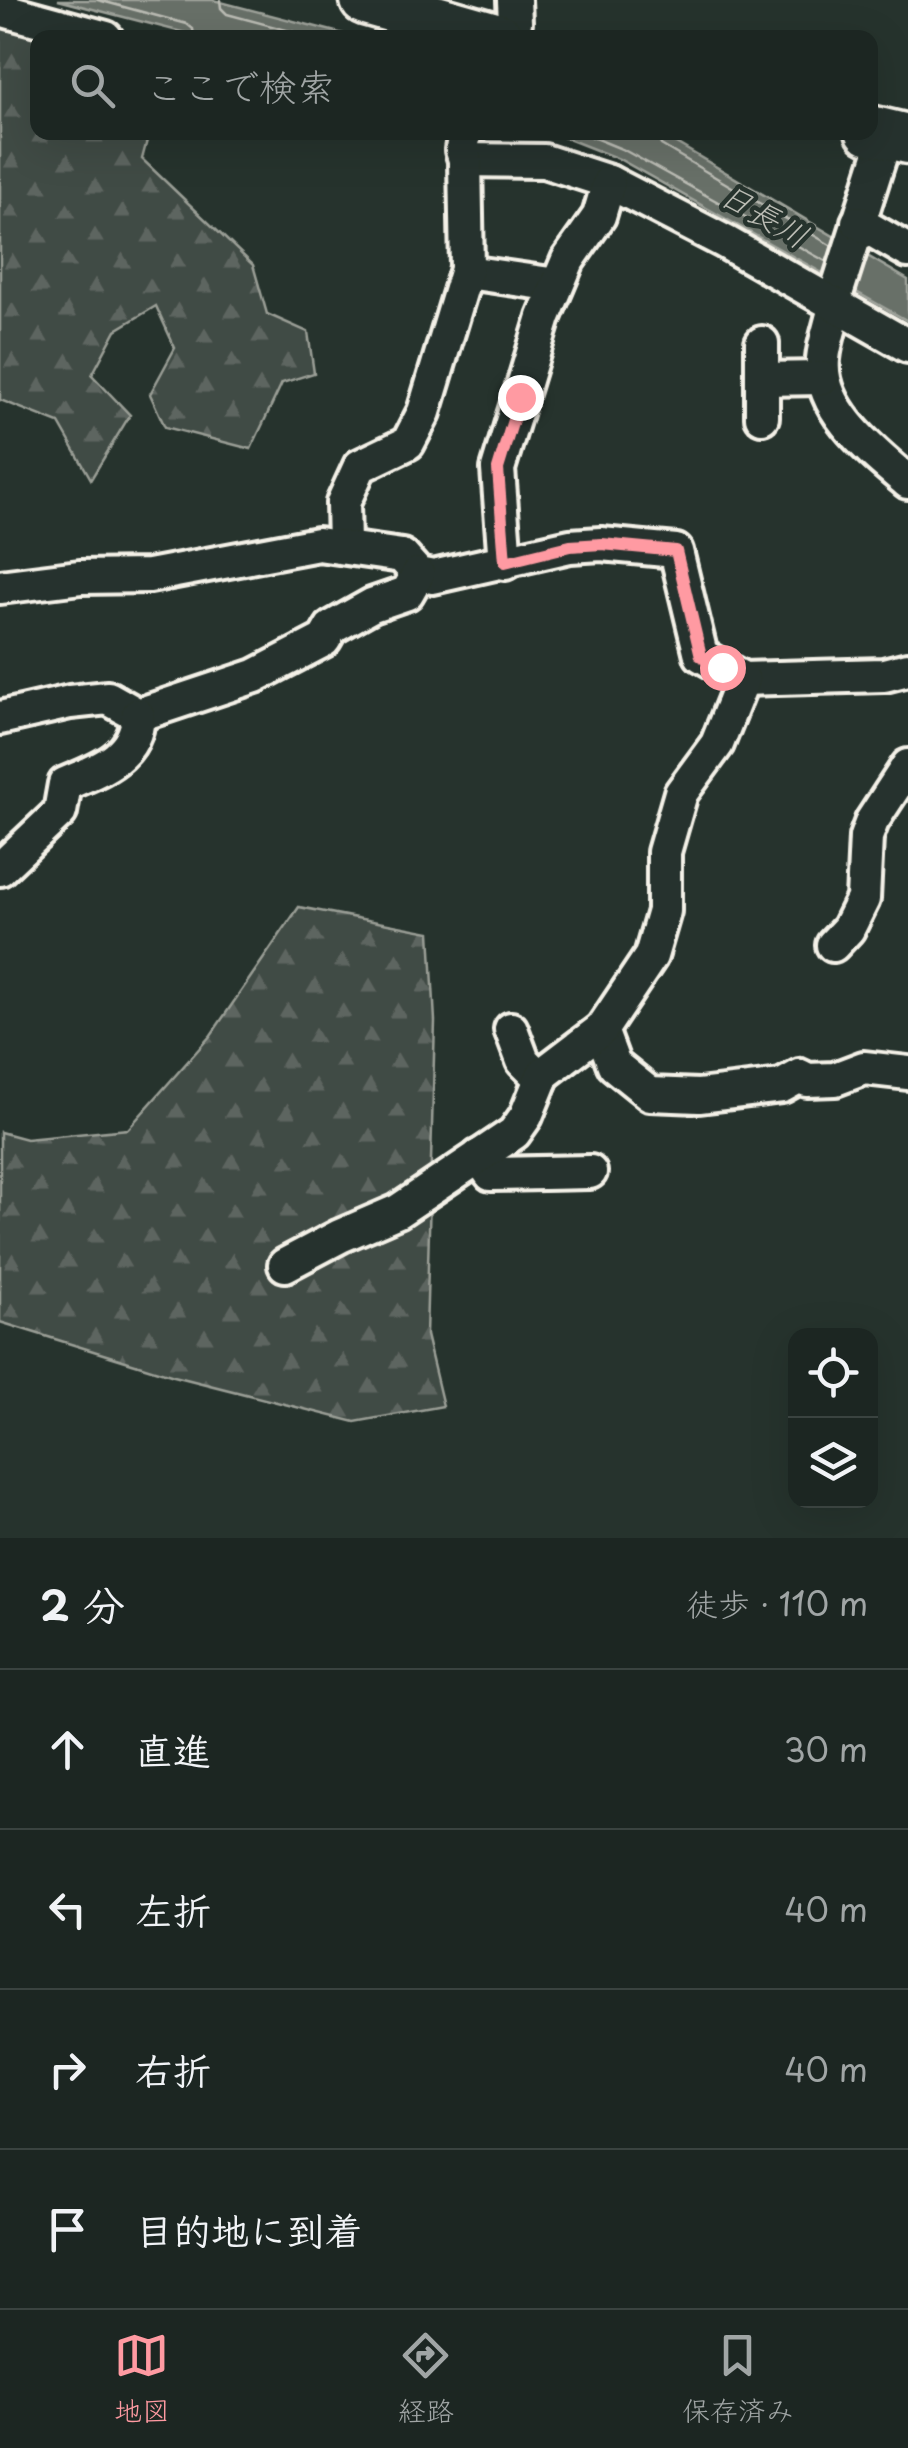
<!DOCTYPE html>
<html lang="ja">
<meta charset="utf-8">
<style>
body{margin:0;font-family:"Playpen Sans","Klee One",sans-serif;background:#29322f;color:#f1f3f6}
.controls{position:absolute;right:30px;bottom:30px;display:grid;overflow:hidden;border-radius:20px;box-shadow:0 10px 40px #0002}
.controls button{width:90px;height:90px;display:grid;place-items:center;padding:0;border:0;border-bottom:2px solid #3a4340;background:#1c2622;color:#f1f3f6;font:50px sans-serif}
.stop{position:absolute;width:30px;height:30px;margin:-22px;border:8px solid #ff9aa2;border-radius:50%;background:#fff}
.stop.end{background:#ff9aa2;border-color:#fff;box-shadow:0 2px 10px #0008}
.list{margin:0;padding:0;list-style:none}
h2{display:flex;justify-content:space-between;align-items:center;height:130px;margin:0;padding:0 40px;font-size:42px}
h2 small{font-size:32px;font-weight:400;color:#a0a5a5}
.list li{display:grid;grid-template-columns:65px 1fr auto;gap:30px;align-items:center;box-sizing:border-box;height:160px;padding:0 40px;border-top:2px solid #3a4340}
.list b{display:block;font-size:38px;white-space:nowrap}
.list em{font-size:32px;font-style:normal;color:#a0a5a5}
.icon{flex:none;width:55px;height:55px;fill:none;stroke:currentColor;stroke-width:2;stroke-linecap:round;stroke-linejoin:round}
.map{position:relative;flex:none;width:908px;height:1538px;overflow:hidden}
.search{position:absolute;background:#1c2622;box-shadow:0 10px 40px #0002;left:30px;right:30px;top:30px;height:110px;display:flex;align-items:center;gap:25px;box-sizing:border-box;padding:0 35px;border-radius:20px;color:#a0a5a5;font-size:38px}
.sheet{height:770px;background:#1c2622}
nav{display:flex;justify-content:space-around;align-items:center;box-sizing:border-box;height:140px;border-top:2px solid #3a4340;background:#1c2622;font-size:28px;color:#a0a5a5}
nav a{display:grid;justify-items:center;gap:5px}
nav .on{color:#ff9aa2}
.map>svg:first-child{display:block}
.forest{fill:url(#forest-firs);stroke:#9a9e96;stroke-width:2.5}
.water{fill:#676f68;stroke:#9fa39b;stroke-width:2.5}
.lines{fill:none;stroke-linecap:round;stroke-linejoin:round}
.shore{stroke:#bcbdb5;stroke-width:2.5}
.minor-casing{stroke:#f4f1e8;stroke-width:40}
.highway-casing{stroke:#f4f1e8;stroke-width:55}
.minor{stroke:#26332d;stroke-width:32}
.highway{stroke:#26332d;stroke-width:48}
.route{stroke:#ff9aa2;stroke-width:12}
.labels{text-anchor:middle;stroke-width:9;stroke-linejoin:round;paint-order:stroke}
.water-label{font-size:32px;font-style:italic;fill:#bcbdb5;stroke:#26332d}
</style>
<div class="map">
<svg width="908" height="1538" viewBox="0 0 908 1538">
<defs>
<pattern id="forest-firs" width="22" height="20" patternUnits="userSpaceOnUse" patternTransform="scale(2.5)"><rect width="22" height="20" fill="#414b45"/><path d="M5 1l3.5 6h-7zM16 11l3.5 6h-7z" fill="#5d6560"/></pattern>
</defs>
<rect width="100%" height="100%" fill="#26332d"/>
<filter id="ink" filterUnits="userSpaceOnUse"><feTurbulence type="fractalNoise" baseFrequency=".01" numOctaves="2"/><feDisplacementMap in="SourceGraphic" scale="20" xChannelSelector="R" yChannelSelector="G"/><feConvolveMatrix kernelMatrix="1 2 1 2 8 2 1 2 1" color-interpolation-filters="sRGB"/></filter>
<g filter="url(#ink)">
<!-- forest -->
<g class="forest">
<polygon points="0,22 54,37 38,38 38,132 149,133 142,159 253,265 267,314 308,332 314,373 282,383 251,449 165,427 150,394 175,348 156,306 116,330 92,375 130,415 91,479 59,423 0,400"/>
<polygon points="299,907 430,932 435,1021 426,1335 443,1406 355,1422 174,1376 0,1322 0,1132 26,1139 128,1129 211,1035"/>
</g>
<!-- water -->
<g class="water">
<polygon points="58,0 213,0 355,37 201,37"/>
<polygon points="553,133 659,133 908,280 908,321 619,159"/>
</g>
<g class="lines">
<!-- shore -->
<g class="shore">
<polyline points="98,0 187,24 193,29 194,38"/>
<polyline points="220,0 221,8 227,14 316,38"/>
<polyline points="580,132 624,150 827,262"/>
<polyline points="656,132 661,145 832,246"/>
</g>
<defs>
<g id="minor">
<polyline points="0,9 106,38"/>
<polyline points="502,38 515,22 514,0"/>
<path d="M887 134 837 291C836 314 825 336 823 359 818 410 873 452 908 482"/>
<polyline points="465,160 544,161 609,182 725,242 908,346"/>
<polyline points="858,222 908,251"/>
<polyline points="467,272 557,285"/>
<polyline points="763,379 822,378"/>
<polyline points="762,417 762,343"/>
<polyline points="344,545 343,503 360,466 408,443 424,412 467,269 465,160 462,150 465,132"/>
<polyline points="505,563 498,469 544,317 568,260 599,216 609,182"/>
<polyline points="0,587 80,577 149,576 318,544 402,556 418,574 433,577 570,546 601,544 676,551 701,655 743,679 884,675 908,669"/>
<polyline points="0,718 70,702 108,698 138,715 255,676 324,640 331,628 372,605 407,593 418,574"/>
<path d="M0 869 60 812 65 784C99 770 137 757 138 715"/>
<polyline points="833,945 848,929 863,899 866,837 872,821 908,766"/>
<polyline points="511,1029 523,1061 541,1079"/>
<polyline points="601,1030 614,1065 650,1094 699,1096 782,1086 800,1076 807,1080 835,1079 864,1068 908,1073"/>
<polyline points="479,1156 491,1174 590,1172"/>
<polyline points="285,1265 340,1236 398,1211 514,1133 526,1116 543,1074 602,1029 651,956 664,911 664,852 681,793 717,744 743,679"/>
</g>
<g id="highway">
<polyline points="365,0 499,38"/>
<polyline points="870,130 908,139"/>
</g>
</defs>
<!-- minor casing -->
<use href="#minor" class="minor-casing"/>
<!-- highway casing -->
<use href="#highway" class="highway-casing"/>
<!-- minor -->
<use href="#minor" class="minor"/>
<!-- highway -->
<use href="#highway" class="highway"/>
</g>
</g>
<g class="lines" filter="url(#ink)">
<!-- route -->
<polyline class="route" points="520,397 498,469 505,562 570,546 602,544 676,551 701,656 722,667"/>
</g>
<g class="labels">
<!-- water labels -->
<g class="water-label">
<text transform="translate(764 216) rotate(30)" y="11">日長川</text>
</g>
</g>
</svg>
<div class="controls">
<button><svg class="icon" aria-label="locate" viewBox="0 0 24 24"><circle cx="12" cy="12" r="6"/><path d="M12 2v4M12 18v4M2 12h4M18 12h4"/></svg></button>
<button><svg class="icon" aria-label="layers" viewBox="0 0 24 24"><path d="M12 4l9 5-9 5-9-5zM3 14l9 5 9-5"/></svg></button>
</div>
<div class="stop" style="left:722px;top:667px"></div>
<div class="stop end" style="left:520px;top:397px"></div>
<div class="search"><svg class="icon" aria-label="search" viewBox="0 0 24 24"><circle cx="10" cy="10" r="6"/><path d="M15 15l6 6"/></svg>ここで検索</div>
</div>
<section class="sheet">
<h2>2 分<small>徒歩 · 110 m</small></h2>
<ul class="list">
<li><svg class="icon" aria-label="ahead" viewBox="0 0 24 24"><path d="M12 20V5M6 11l6-6 6 6"/></svg><div><b>直進</b></div><em>30 m</em></li>
<li><svg class="icon" aria-label="left" viewBox="0 0 24 24"><path d="M17 20v-9H6M10 6l-5 5 5 5"/></svg><div><b>左折</b></div><em>40 m</em></li>
<li><svg class="icon" aria-label="right" viewBox="0 0 24 24"><path d="M7 20v-9h11M14 6l5 5-5 5"/></svg><div><b>右折</b></div><em>40 m</em></li>
<li><svg class="icon" aria-label="arrive" viewBox="0 0 24 24"><path d="M6 21V4h12l-3 4 3 4H6"/></svg><div><b>目的地に到着</b></div></li>
</ul>
</section>
<nav>
<a class="on"><svg class="icon" aria-label="map" viewBox="0 0 24 24"><path d="M3 6l6-2 6 2 6-2v14l-6 2-6-2-6 2zM9 4v14M15 6v14"/></svg>地図</a>
<a><svg class="icon" aria-label="directions" viewBox="0 0 24 24"><path d="M12 3l9 9-9 9-9-9zM9 14v-3h6M13 9l2 2-2 2"/></svg>経路</a>
<a><svg class="icon" aria-label="saved" viewBox="0 0 24 24"><path d="M7 4h10v16l-5-4-5 4z"/></svg>保存済み</a>
</nav>
